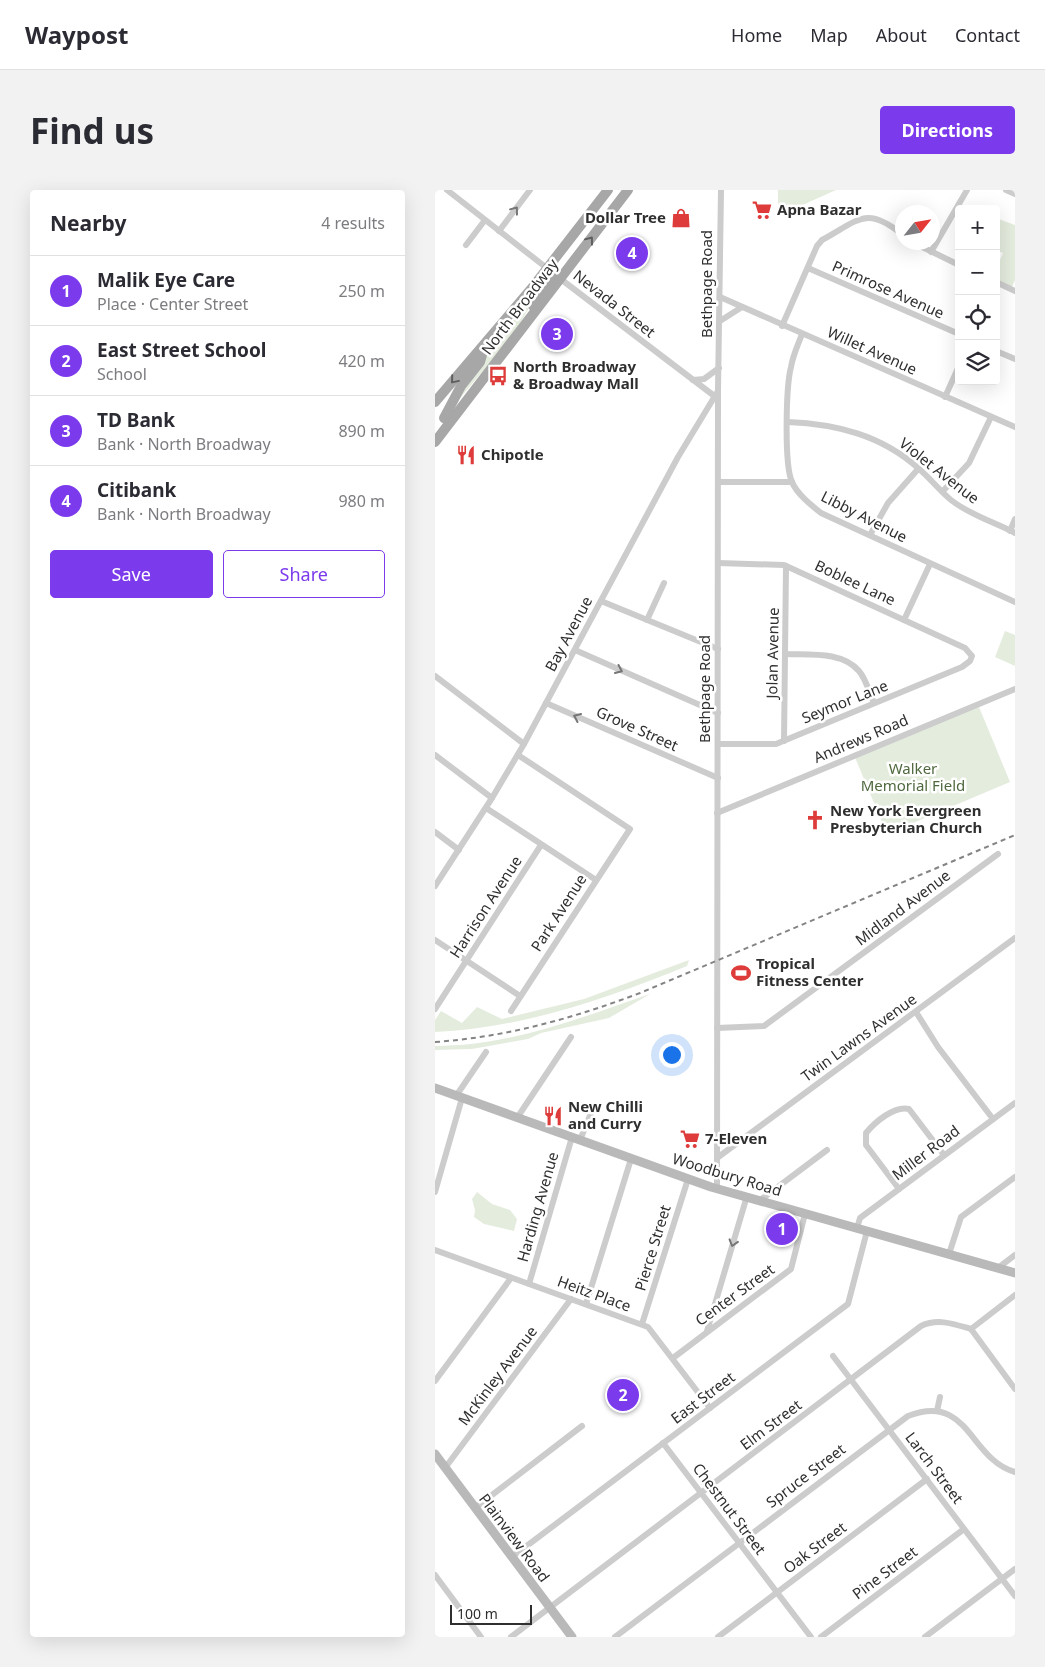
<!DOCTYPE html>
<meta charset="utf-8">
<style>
body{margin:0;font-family:"Noto Sans",sans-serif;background:#f2f2f3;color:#2b2b33}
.controls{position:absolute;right:15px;top:15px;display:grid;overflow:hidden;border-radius:5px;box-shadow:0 5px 20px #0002}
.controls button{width:45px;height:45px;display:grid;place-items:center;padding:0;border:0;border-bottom:1px solid #e1e1e2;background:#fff;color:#2b2b33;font:25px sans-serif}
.compass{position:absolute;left:460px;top:15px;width:45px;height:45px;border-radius:50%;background:#fff;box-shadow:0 5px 20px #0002;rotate:59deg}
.scale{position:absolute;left:15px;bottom:12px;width:82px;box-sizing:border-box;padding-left:5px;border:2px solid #2f2f2f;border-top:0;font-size:14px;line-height:18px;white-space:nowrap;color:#2f2f2f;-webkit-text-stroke:4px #fff;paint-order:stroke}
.you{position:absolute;left:236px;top:864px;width:18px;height:18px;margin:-12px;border:4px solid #fff;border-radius:50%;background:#1a73e8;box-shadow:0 0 0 8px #1a73e833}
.badge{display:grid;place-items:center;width:32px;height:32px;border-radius:50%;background:#7c3aed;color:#fff;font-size:16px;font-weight:700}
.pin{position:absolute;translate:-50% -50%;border:2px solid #fff;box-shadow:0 1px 5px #0006}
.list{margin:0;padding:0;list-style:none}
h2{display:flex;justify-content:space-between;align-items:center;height:65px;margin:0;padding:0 20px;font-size:21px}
h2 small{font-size:16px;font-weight:400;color:#7c7c81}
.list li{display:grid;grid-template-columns:32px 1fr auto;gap:15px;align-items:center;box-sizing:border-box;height:70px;padding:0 20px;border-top:1px solid #e1e1e2}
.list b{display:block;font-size:19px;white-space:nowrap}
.list p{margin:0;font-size:16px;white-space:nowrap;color:#7c7c81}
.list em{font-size:16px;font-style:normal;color:#7c7c81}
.actions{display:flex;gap:10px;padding:15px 20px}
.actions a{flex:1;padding:11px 0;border:1px solid #7c3aed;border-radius:5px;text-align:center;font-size:18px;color:#7c3aed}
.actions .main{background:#7c3aed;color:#fff}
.icon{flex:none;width:28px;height:28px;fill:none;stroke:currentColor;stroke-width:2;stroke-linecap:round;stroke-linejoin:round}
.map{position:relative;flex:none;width:580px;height:1447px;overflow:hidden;border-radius:5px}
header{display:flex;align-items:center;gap:30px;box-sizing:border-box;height:70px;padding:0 25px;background:#fff;border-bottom:1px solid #e1e1e2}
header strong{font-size:24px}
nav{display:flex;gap:28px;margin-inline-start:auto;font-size:18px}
.intro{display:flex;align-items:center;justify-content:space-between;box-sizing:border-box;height:120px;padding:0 30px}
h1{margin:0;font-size:35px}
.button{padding:12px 22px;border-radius:5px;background:#7c3aed;color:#fff;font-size:18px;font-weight:700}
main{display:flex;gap:30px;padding:0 30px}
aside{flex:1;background:#fff;border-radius:5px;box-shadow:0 5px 20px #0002}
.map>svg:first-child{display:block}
.green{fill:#e4ecde}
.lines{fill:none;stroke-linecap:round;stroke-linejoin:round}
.minor{stroke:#ccc;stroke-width:6}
.secondary{stroke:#b9b9b9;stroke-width:9}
.primary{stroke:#a7a7a7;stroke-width:10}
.rail{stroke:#848484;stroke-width:2;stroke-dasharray:5 4;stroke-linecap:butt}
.oneway{stroke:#767676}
.oneway2{stroke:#5f5f5f}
.labels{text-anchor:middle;stroke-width:5;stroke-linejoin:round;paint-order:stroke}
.poi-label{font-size:15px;font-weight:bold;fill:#2f2f2f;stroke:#fff;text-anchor:start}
.street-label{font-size:15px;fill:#2f2f2f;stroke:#fff}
.park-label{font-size:15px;fill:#4f693e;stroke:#fff}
</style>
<header>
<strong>Waypost</strong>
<nav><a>Home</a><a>Map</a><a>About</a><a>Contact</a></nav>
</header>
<div class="intro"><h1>Find us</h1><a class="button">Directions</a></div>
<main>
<aside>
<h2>Nearby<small>4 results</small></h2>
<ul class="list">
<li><span class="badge">1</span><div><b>Malik Eye Care</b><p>Place · Center Street</p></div><em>250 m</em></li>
<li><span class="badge">2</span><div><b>East Street School</b><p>School</p></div><em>420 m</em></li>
<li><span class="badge">3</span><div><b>TD Bank</b><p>Bank · North Broadway</p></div><em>890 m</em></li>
<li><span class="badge">4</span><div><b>Citibank</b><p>Bank · North Broadway</p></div><em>980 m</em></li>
</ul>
<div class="actions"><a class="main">Save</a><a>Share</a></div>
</aside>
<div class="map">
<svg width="580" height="1447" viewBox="0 0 580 1447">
<rect width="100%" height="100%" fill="#fff"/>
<!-- green -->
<g class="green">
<polygon points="343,0 401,0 343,26"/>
<polygon points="561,28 580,35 580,90 576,99 561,92 561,79 568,63 561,60"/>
<polygon points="108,91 110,92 77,146 21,213 31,193"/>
<polygon points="570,441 580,445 580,476 560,467"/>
<polygon points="544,517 575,592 452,644 419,565"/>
<path d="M254 770 252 776C171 809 88 838 0 842V830L6 821 27 833 42 817 67 829 149 809Z"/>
<path d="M215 804 174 828 106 843 93 849 37 859 0 860V856C75 856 145 828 215 804Z"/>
<polygon points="42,1002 57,1014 75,1020 82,1029 79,1041 49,1034 39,1027 40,1020 37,1009"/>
</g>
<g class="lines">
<!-- minor -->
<g class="minor">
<polyline points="12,0 113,79"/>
<polyline points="571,0 580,4"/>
<polyline points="64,41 95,0"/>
<polyline points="477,52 524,75"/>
<polyline points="31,55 50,30"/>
<polyline points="496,62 532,0"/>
<polyline points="373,78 524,144"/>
<polyline points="123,87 282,208"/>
<polyline points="561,92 580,101"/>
<polyline points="285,107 580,237"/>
<polyline points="285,131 307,117"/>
<path d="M347 136 382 56 387 50C424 30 431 15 468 45"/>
<path d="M367 144C363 155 358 165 356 177 351 196 349 275 357 292 362 304 376 315 386 323L580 412"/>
<polyline points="561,161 580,169"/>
<polyline points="258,190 269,189 284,178"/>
<polyline points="510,207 524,176"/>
<path d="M353 232C401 234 446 245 483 278 495 288 504 300 516 310 535 325 559 332 580 343"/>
<polyline points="283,292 357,292"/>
<polyline points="508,301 534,273 556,227"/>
<polyline points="575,341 580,329"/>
<polyline points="435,345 453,313 484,278"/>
<polyline points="166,411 283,459"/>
<polyline points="212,430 229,393"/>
<polyline points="469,430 495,374"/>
<polyline points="140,460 283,523"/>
<path d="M350 464C375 465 407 461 424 481 431 489 435 504 439 513"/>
<polyline points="0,486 89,554"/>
<polyline points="111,513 283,588"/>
<polyline points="349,551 351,376"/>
<polyline points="283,554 341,554 527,477 535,471 537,466 530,458 349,375 283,373"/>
<polyline points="0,565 57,608"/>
<polyline points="51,618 161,690"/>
<polyline points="282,623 580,499"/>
<polyline points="0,642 24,660"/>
<polyline points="0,696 57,608 89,554 243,267 283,201"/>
<polyline points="0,750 85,806"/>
<polyline points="0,819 106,655"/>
<polyline points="76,821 195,639 83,565"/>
<polyline points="481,822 503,857 558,929"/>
<polyline points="282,838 329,836 563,664"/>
<polyline points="21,906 51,862"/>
<polyline points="82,928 136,847"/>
<polyline points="145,950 157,921"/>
<polyline points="282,968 580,748"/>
<polyline points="282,999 283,200 286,0"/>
<path d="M464 999 431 955V943C440 932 460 915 474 919L509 965"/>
<polyline points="0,1002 27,908"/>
<polyline points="324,1011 392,960"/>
<polyline points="422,1038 425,1028 580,913"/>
<polyline points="0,1060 213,1137 275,1218"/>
<polyline points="514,1064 526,1027 580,987"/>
<polyline points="563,1078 580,1065"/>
<polyline points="94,1094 137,947"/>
<polyline points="151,1114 196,969"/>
<polyline points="207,1134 253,989"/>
<polyline points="536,1139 580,1199"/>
<polyline points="536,1139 580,1105"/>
<polyline points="272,1141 312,1006"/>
<polyline points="398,1166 580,1406"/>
<polyline points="238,1168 356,1079 370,1024"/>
<polyline points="0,1191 76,1088"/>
<polyline points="502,1221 505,1207"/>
<polyline points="228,1253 376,1447"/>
<polyline points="10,1278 136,1109"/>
<polyline points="40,1318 147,1236"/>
<polyline points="77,1367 413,1114 432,1041"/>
<polyline points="0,1385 46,1447"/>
<path d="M76 1447 486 1136C503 1128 519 1134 536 1139"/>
<path d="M180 1447 473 1226C534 1202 534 1269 580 1282"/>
<polyline points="283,1447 492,1289"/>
<polyline points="386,1447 529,1339"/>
<polyline points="490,1447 580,1379"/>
</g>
<!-- secondary -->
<g class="secondary">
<polyline points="0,898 276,997 580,1083"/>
<polyline points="0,1264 137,1447"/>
</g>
<!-- primary -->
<g class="primary">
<polyline points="98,116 119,83"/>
<polyline points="0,212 97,98 173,0"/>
<polyline points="9,228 26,196 45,172 49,158"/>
<polyline points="0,252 193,0"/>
</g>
<!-- rail -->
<path class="rail" d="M0 852C72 847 139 828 205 803L580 645"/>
</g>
<!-- one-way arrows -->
<defs><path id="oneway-chevron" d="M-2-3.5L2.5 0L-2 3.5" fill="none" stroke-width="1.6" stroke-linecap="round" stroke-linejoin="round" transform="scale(1.25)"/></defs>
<g class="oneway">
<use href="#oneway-chevron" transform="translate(80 20) rotate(-53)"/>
<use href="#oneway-chevron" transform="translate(184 480) rotate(24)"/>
<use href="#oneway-chevron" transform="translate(142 527) rotate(-156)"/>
<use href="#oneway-chevron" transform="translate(298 1053) rotate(107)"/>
</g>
<g class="oneway2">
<use href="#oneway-chevron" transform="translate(155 50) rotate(-53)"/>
<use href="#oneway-chevron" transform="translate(19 190) rotate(130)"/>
</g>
<!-- icons -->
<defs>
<symbol id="supermarket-bare" viewBox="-9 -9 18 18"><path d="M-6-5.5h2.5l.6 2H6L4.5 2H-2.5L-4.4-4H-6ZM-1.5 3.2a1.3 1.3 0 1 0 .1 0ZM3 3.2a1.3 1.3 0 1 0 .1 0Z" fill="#dd3c3a" stroke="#fff" stroke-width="2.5" paint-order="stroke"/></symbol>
<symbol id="shop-bare" viewBox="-9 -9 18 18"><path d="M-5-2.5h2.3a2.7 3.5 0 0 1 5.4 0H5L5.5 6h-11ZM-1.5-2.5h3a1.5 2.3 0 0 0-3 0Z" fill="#dd3c3a" stroke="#fff" stroke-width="2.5" paint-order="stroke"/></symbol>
<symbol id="bus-bare" viewBox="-9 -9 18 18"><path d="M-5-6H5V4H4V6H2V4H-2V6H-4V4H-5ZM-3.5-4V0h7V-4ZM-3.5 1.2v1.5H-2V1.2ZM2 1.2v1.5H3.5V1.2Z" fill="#dd3c3a" stroke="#fff" stroke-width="2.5" paint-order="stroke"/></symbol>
<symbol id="restaurant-bare" viewBox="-9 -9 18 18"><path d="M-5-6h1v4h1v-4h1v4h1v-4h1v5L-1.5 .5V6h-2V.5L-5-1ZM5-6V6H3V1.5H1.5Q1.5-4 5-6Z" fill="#dd3c3a" stroke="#fff" stroke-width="2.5" paint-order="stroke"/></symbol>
<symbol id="church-bare" viewBox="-9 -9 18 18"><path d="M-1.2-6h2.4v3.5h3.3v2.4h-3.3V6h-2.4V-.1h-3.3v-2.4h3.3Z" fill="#dd3c3a" stroke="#fff" stroke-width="2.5" paint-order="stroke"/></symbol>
<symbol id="stadium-bare" viewBox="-9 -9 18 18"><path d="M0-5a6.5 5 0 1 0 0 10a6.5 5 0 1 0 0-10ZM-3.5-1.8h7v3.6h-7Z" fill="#dd3c3a" stroke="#fff" stroke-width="2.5" paint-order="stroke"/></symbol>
</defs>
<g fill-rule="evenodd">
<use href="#supermarket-bare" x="313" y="6" width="28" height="28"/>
<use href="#shop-bare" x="232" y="14" width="28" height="28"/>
<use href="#bus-bare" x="49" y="172" width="28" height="28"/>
<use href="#restaurant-bare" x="17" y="251" width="28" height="28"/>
<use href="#church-bare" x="366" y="616" width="28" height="28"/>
<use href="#stadium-bare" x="292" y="769" width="28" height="28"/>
<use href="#restaurant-bare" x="104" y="912" width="28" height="28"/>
<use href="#supermarket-bare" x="241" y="935" width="28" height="28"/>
</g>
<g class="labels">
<!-- poi labels -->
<g class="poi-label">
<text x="342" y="25">Apna Bazar</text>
<text x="231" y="33" text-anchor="end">Dollar Tree</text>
<text x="78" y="182">North Broadway<tspan x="78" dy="17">&amp; Broadway Mall</tspan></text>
<text x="46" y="270">Chipotle</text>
<text x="395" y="626">New York Evergreen<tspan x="395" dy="17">Presbyterian Church</tspan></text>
<text x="321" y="779">Tropical<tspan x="321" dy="17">Fitness Center</tspan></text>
<text x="133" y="922">New Chilli<tspan x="133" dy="17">and Curry</tspan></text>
<text x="270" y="954">7-Eleven</text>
</g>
<!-- street labels -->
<g class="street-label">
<text transform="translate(272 94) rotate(-90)" y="5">Bethpage Road</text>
<text transform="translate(453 100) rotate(24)" y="5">Primrose Avenue</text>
<text transform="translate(179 114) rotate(38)" y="5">Nevada Street</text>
<text transform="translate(85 117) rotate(-53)" y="5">North Broadway</text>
<text transform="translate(437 161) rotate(24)" y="5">Willet Avenue</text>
<text transform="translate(504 281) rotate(38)" y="5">Violet Avenue</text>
<text transform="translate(429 327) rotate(27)" y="5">Libby Avenue</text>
<text transform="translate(420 393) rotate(25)" y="5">Boblee Lane</text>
<text transform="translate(134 444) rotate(-62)" y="5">Bay Avenue</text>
<text transform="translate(338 463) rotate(-89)" y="5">Jolan Avenue</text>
<text transform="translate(270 499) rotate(-90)" y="5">Bethpage Road</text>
<text transform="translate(410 512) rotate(-22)" y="5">Seymor Lane</text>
<text transform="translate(202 539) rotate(24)" y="5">Grove Street</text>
<text transform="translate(426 549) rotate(-23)" y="5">Andrews Road</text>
<text transform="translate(51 717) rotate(-57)" y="5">Harrison Avenue</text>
<text transform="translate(468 718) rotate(-37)" y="5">Midland Avenue</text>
<text transform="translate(124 723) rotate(-57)" y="5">Park Avenue</text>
<text transform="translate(424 848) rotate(-36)" y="5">Twin Lawns Avenue</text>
<text transform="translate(491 963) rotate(-37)" y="5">Miller Road</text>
<text transform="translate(292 985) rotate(17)" y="5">Woodbury Road</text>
<text transform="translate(103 1017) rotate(-74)" y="5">Harding Avenue</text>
<text transform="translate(218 1058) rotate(-73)" y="5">Pierce Street</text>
<text transform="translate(159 1104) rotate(20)" y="5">Heitz Place</text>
<text transform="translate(300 1105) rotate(-36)" y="5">Center Street</text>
<text transform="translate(63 1186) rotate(-53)" y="5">McKinley Avenue</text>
<text transform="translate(268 1208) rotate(-37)" y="5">East Street</text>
<text transform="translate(336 1235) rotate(-37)" y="5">Elm Street</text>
<text transform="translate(499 1278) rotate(53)" y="5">Larch Street</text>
<text transform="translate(371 1286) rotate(-37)" y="5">Spruce Street</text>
<text transform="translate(294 1319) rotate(53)" y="5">Chestnut Street</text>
<text transform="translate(79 1348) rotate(53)" y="5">Plainview Road</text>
<text transform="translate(380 1358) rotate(-37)" y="5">Oak Street</text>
<text transform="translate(450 1383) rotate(-37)" y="5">Pine Street</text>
</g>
<!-- park labels -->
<g class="park-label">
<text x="478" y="584">Walker<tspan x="478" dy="17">Memorial Field</tspan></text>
</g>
</g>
</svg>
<div class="controls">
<button>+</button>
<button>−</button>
<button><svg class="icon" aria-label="locate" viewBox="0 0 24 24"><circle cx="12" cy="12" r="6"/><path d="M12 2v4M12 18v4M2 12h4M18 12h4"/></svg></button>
<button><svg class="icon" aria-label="layers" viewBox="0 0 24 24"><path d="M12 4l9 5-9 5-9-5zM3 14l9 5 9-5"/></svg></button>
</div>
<svg class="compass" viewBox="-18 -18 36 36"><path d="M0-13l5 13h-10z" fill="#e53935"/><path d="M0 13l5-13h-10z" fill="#7c7c81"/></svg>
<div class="scale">100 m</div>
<div class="you"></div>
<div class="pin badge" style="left:347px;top:1039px">1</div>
<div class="pin badge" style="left:188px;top:1205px">2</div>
<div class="pin badge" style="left:122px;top:144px">3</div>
<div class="pin badge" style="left:197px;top:63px">4</div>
</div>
</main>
